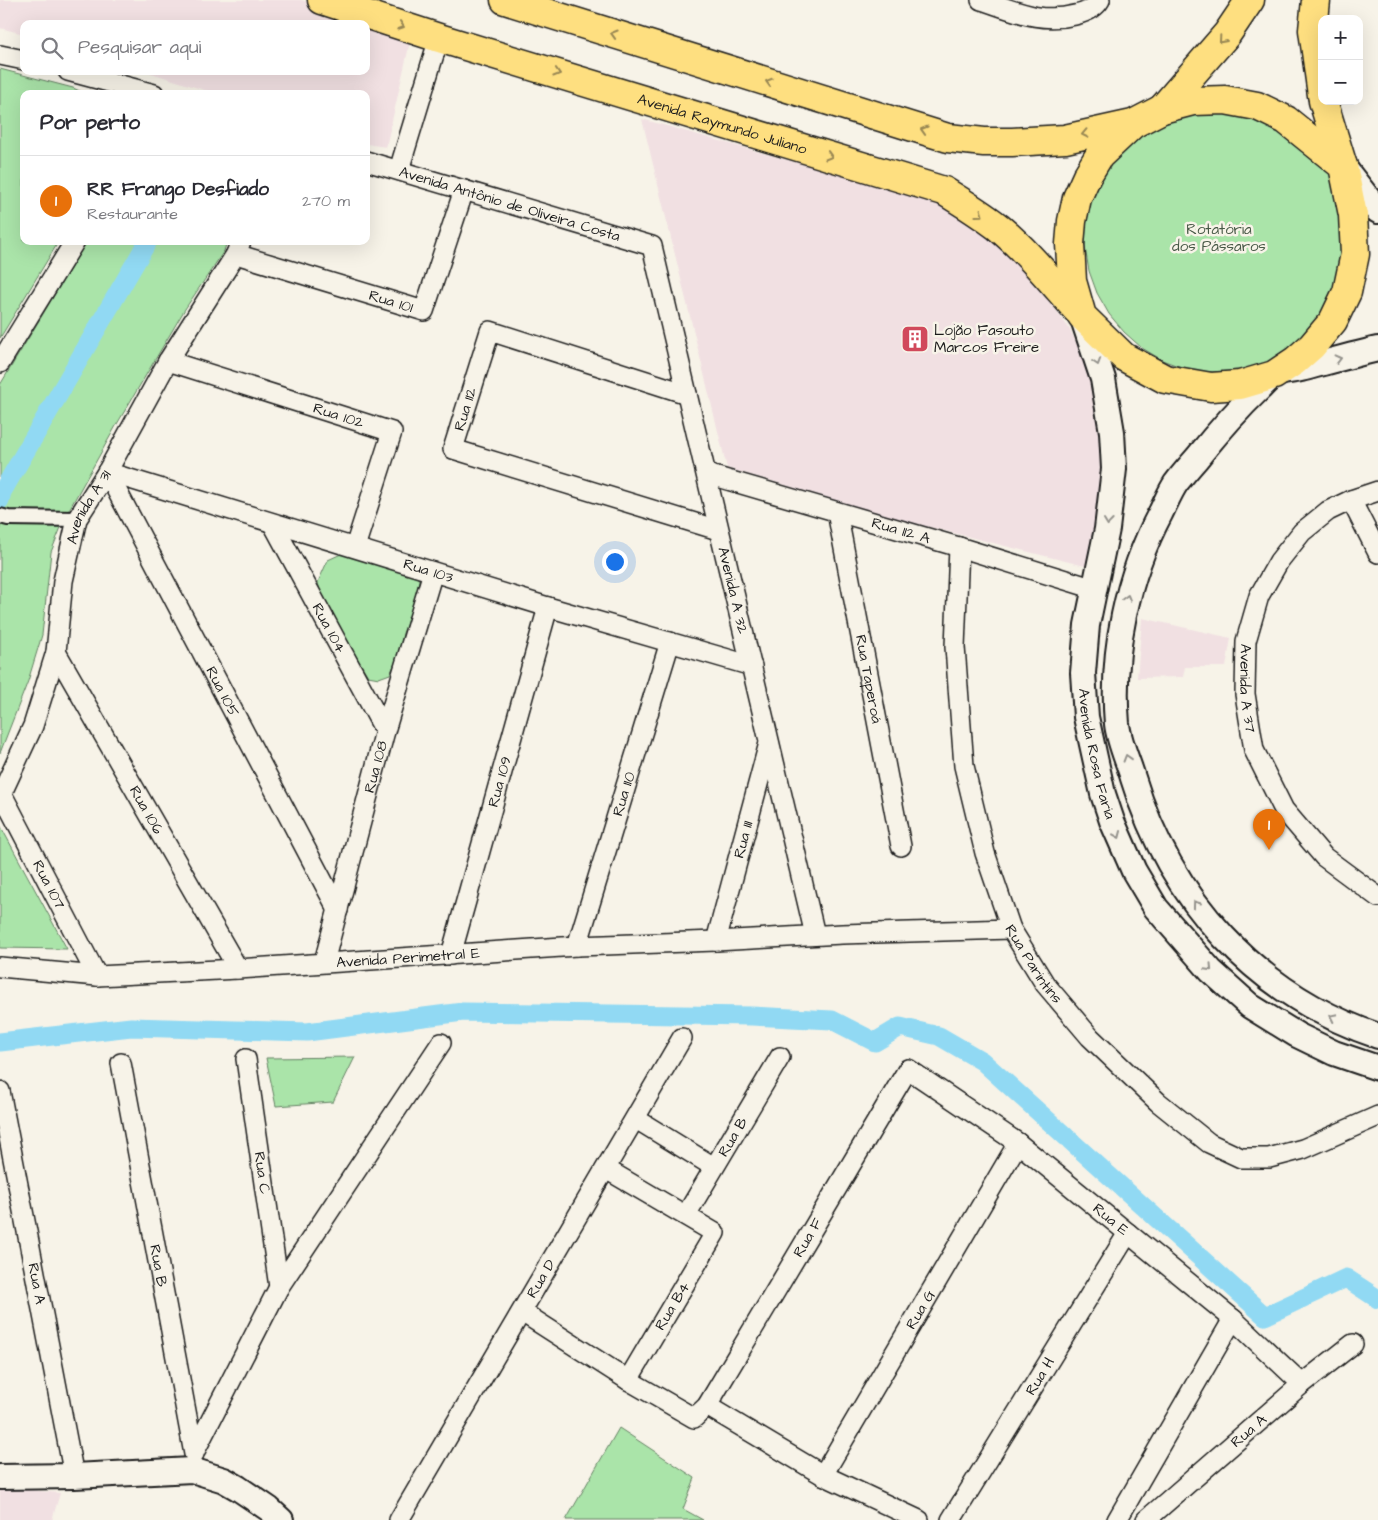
<!DOCTYPE html>
<html lang="pt">
<meta charset="utf-8">
<style>
body{margin:0;font-family:"Architects Daughter",sans-serif;background:#f7f7f7;color:#2b2b33}
.controls{position:absolute;right:15px;top:15px;display:grid;overflow:hidden;border-radius:10px;box-shadow:0 5px 20px #0002}
.controls button{width:45px;height:45px;display:grid;place-items:center;padding:0;border:0;border-bottom:1px solid #e1e1e2;background:#fff;color:#2b2b33;font:25px sans-serif}
.you{position:absolute;left:614px;top:561px;width:18px;height:18px;margin:-12px;border:4px solid #fff;border-radius:50%;background:#1a73e8;box-shadow:0 0 0 8px #1a73e833}
.badge{display:grid;place-items:center;width:32px;height:32px;border-radius:50%;background:#2563eb;color:#fff;font-size:16px;font-weight:700}
.pin{position:absolute;translate:-50% -41px;filter:drop-shadow(0 1px 2px #0008)}
.pin::after{content:'';position:absolute;top:26px;width:18px;height:15px;background:inherit;clip-path:polygon(0 0,100% 0,50% 100%)}
.list{margin:0;padding:0;list-style:none}
h2{display:flex;justify-content:space-between;align-items:center;height:65px;margin:0;padding:0 20px;font-size:21px}
h2 small{font-size:16px;font-weight:400;color:#7c7c81}
.list li{display:grid;grid-template-columns:32px 1fr auto;gap:15px;align-items:center;box-sizing:border-box;height:90px;padding:0 20px;border-top:1px solid #e1e1e2}
.list b{display:block;font-size:19px;white-space:nowrap}
.list p{margin:0;font-size:16px;white-space:nowrap;color:#7c7c81}
.list em{font-size:16px;font-style:normal;color:#7c7c81}
.icon{flex:none;width:28px;height:28px;fill:none;stroke:currentColor;stroke-width:2;stroke-linecap:round;stroke-linejoin:round}
.map{position:relative;flex:none;width:1378px;height:1520px;overflow:hidden}
.search{position:absolute;background:#fff;box-shadow:0 5px 20px #0002;left:20px;top:20px;width:350px;height:55px;display:flex;align-items:center;gap:12px;box-sizing:border-box;padding:0 18px;border-radius:10px;color:#7c7c81;font-size:19px}
.panel{position:absolute;background:#fff;box-shadow:0 5px 20px #0002;left:20px;top:90px;width:350px;height:155px;border-radius:10px}
.map>svg:first-child{display:block}
.built{fill:#f1e0e2}
.green{fill:#aae4a9;stroke:#638062}
.lines{fill:none;stroke-linecap:round;stroke-linejoin:round}
.canal{stroke:#91d9f3;stroke-width:19}
.pedestrian-casing{stroke:#1c1c1c;stroke-width:18}
.minor-casing{stroke:#1c1c1c;stroke-width:22}
.tertiary-casing{stroke:#1c1c1c;stroke-width:28}
.primary-casing{stroke:#1c1c1c;stroke-width:31}
.pedestrian{stroke:#f7f3e8;stroke-width:14}
.minor{stroke:#f7f3e8;stroke-width:19}
.tertiary{stroke:#f7f3e8;stroke-width:24}
.primary{stroke:#fedf80;stroke-width:28}
.oneway{stroke:#988753}
.oneway2{stroke:#94928c}
.labels{text-anchor:middle;stroke-width:5;stroke-linejoin:round;paint-order:stroke}
.street-label{font-size:15px;fill:#1c1c1c;stroke:#f7f3e8}
.park-label{font-size:15px;fill:#475846;stroke:#f7f3e8}
.poi-label{font-size:15px;fill:#1c1c1c;stroke:#f7f3e8;text-anchor:start}
</style>
<div class="map">
<svg width="1378" height="1520" viewBox="0 0 1378 1520">
<rect width="100%" height="100%" fill="#f7f3e8"/>
<filter id="ink" filterUnits="userSpaceOnUse"><feTurbulence type="fractalNoise" baseFrequency=".02" numOctaves="2"/><feDisplacementMap in="SourceGraphic" scale="10" xChannelSelector="R" yChannelSelector="G"/><feConvolveMatrix kernelMatrix="1 2 1 2 8 2 1 2 1" color-interpolation-filters="sRGB"/></filter>
<g filter="url(#ink)">
<!-- built -->
<g class="built">
<polygon points="0,0 301,0 334,9 410,42 386,147 366,144 366,94 217,94 145,71 366,71 366,24 24,24 24,34 0,28"/>
<polygon points="642,119 919,197 960,214 997,238 1033,276 1070,330 1093,375 1107,436 1093,568 906,521 727,468"/>
<polygon points="1142,618 1231,638 1226,667 1185,667 1183,677 1137,678"/>
<polygon points="0,1487 60,1493 52,1520 0,1520"/>
</g>
<!-- green -->
<g class="green">
<polygon points="0,69 73,88 86,94 24,94 24,241 59,241 0,338"/>
<polygon points="1213,104 1306,136 1347,198 1341,291 1315,331 1277,358 1255,367 1231,371 1208,372 1184,368 1162,360 1142,348 1124,332 1109,314 1097,293 1089,271 1085,247 1086,224 1091,200 1099,178 1111,158 1146,125"/>
<polygon points="87,241 227,241 224,251 185,309 117,424 66,515 51,552 42,635 28,681 0,753 0,385"/>
<polygon points="353,553 403,569 419,579 416,600 403,633 398,657 390,674 379,678 368,676 322,601 318,582 328,560 341,554"/>
<polygon points="0,825 67,949 0,948"/>
<polygon points="355,1057 333,1102 276,1106 266,1058"/>
<polygon points="619,1428 695,1478 683,1509 703,1520 566,1520"/>
</g>
<g class="lines">
<!-- canal -->
<g class="canal">
<polyline points="0,500 2,492 148,241"/>
<polyline points="0,1042 131,1027 307,1032 463,1012 752,1016 832,1020 875,1042 900,1027 939,1036 982,1061 1265,1316 1346,1278 1378,1299"/>
</g>
<defs>
<polyline id="pedestrian" points="0,516 8,518 77,519"/>
<g id="minor">
<path d="M981 0C1014 10 1039 24 1075 15 1084 13 1095 9 1100 0"/>
<polyline points="0,55 24,60"/>
<polyline points="68,71 154,94"/>
<path id="s1" d="M366 161 652 246 815 935"/>
<polyline points="399,170 439,38"/>
<path id="s2" d="M236 254 424 311 464 190"/>
<path id="s3" d="M168 361 392 432 355 547"/>
<polyline points="0,363 75,241"/>
<polyline points="687,394 490,331 453,449 718,530"/>
<path id="s4" d="M107 472 548 607 752 666"/>
<path id="s5" d="M107 472 338 910"/>
<path id="s6" d="M707 474 959 547 1095 589"/>
<path id="s7" d="M1378 491 1351 500 1328 511 1302 532 1279 561 1259 596 1246 641 1245 694 1254 750 1284 810 1324 857 1378 897"/>
<polyline points="1351,500 1378,553"/>
<path id="s8" d="M837 512 901 846"/>
<path id="s9" d="M273 524 385 731"/>
<path id="s10" d="M959 547 955 647 964 766 985 853 1011 929 1045 984 1090 1037 1158 1102 1209 1143 1241 1158H1269L1303 1149 1378 1116"/>
<path id="s11" d="M56 652 238 969"/>
<path id="s12" d="M2 794 97 976"/>
<path id="s13" d="M0 797 33 726 56 652 63 581 77 519 107 472 168 361 236 254 241 241"/>
<path id="s14" d="M716 941 769 743"/>
<path id="s15" d="M577 946 670 642"/>
<path id="s16" d="M451 955 548 607"/>
<path id="s17" d="M324 962 385 731 433 572"/>
<path id="s18" d="M0 967 97 976 238 969 577 946 716 941 842 934 1011 929"/>
<path id="s19" d="M246 1059 279 1287"/>
<path id="s20" d="M121 1063 194 1454"/>
<path id="s21" d="M0 1091 74 1476"/>
<polyline points="636,1119 714,1167"/>
<polyline points="606,1169 715,1233 628,1380"/>
<path id="s22" d="M686 1215 780 1057"/>
<path id="s23" d="M522 1312 628 1380 694 1418 707 1406 908 1069 1018 1143 1233 1319 1302 1384"/>
<polyline points="707,1406 823,1475 919,1520"/>
<polyline points="195,1451 279,1287 441,1043"/>
<path id="s24" d="M823 1475 1018 1143"/>
<path id="s25" d="M399 1520 682 1038"/>
<path id="s26" d="M951 1520 1128 1233"/>
<polyline points="1117,1520 1233,1319"/>
<path id="s27" d="M1146 1520 1302 1384 1353 1344"/>
</g>
<g id="tertiary">
<polyline points="1343,166 1378,211"/>
<path id="s28" d="M1082 316 1103 379 1112 432 1114 469 1107 529 1087 625 1083 673 1086 717 1103 794 1112 821 1134 871 1156 908 1211 971 1250 1006 1297 1035 1334 1053 1378 1068"/>
<path d="M1378 349C1352 355 1327 362 1301 369 1293 371 1281 371 1274 375 1269 378 1264 384 1260 388 1237 410 1217 433 1197 458 1190 466 1183 474 1176 483 1170 492 1166 502 1161 512 1127 576 1111 652 1117 724 1119 742 1128 761 1133 778 1170 900 1257 995 1378 1036"/>
<polyline points="0,1477 74,1476 192,1470 224,1480 238,1488 269,1509 281,1520"/>
</g>
<g id="primary">
<path id="s29" d="M322 0 439 38 944 191C962 202 981 214 998 227 1027 251 1052 282 1077 310"/>
<polyline points="505,0 948,138 984,142 1012,142 1065,139 1133,124 1162,109 1193,101 1225,100 1257,106 1286,120 1343,166 1353,215 1355,254 1347,292 1333,321 1312,346 1295,361 1274,375 1240,385 1211,387 1165,379 1124,357 1082,316 1072,281 1070,244 1072,221 1077,198 1087,176 1099,156 1133,124"/>
<polyline points="1316,0 1313,30 1322,95"/>
<polyline points="1323,101 1343,166"/>
<polyline points="1162,109 1227,34 1250,0"/>
</g>
</defs>
<!-- pedestrian casing -->
<use href="#pedestrian" class="pedestrian-casing"/>
<!-- minor casing -->
<use href="#minor" class="minor-casing"/>
<!-- tertiary casing -->
<use href="#tertiary" class="tertiary-casing"/>
<!-- primary casing -->
<use href="#primary" class="primary-casing"/>
<!-- pedestrian -->
<use href="#pedestrian" class="pedestrian"/>
<!-- minor -->
<use href="#minor" class="minor"/>
<!-- tertiary -->
<use href="#tertiary" class="tertiary"/>
<!-- primary -->
<use href="#primary" class="primary"/>
</g>
<!-- one-way arrows -->
<defs><path id="oneway-chevron" d="M-2-3.5L2.5 0L-2 3.5" fill="none" stroke-width="1.6" stroke-linecap="round" stroke-linejoin="round" transform="scale(1.25)"/></defs>
<g class="oneway">
<use href="#oneway-chevron" transform="translate(401 26) rotate(18)"/>
<use href="#oneway-chevron" transform="translate(614 34) rotate(-163)"/>
<use href="#oneway-chevron" transform="translate(1222 40) rotate(131)"/>
<use href="#oneway-chevron" transform="translate(557 73) rotate(17)"/>
<use href="#oneway-chevron" transform="translate(769 82) rotate(-163)"/>
<use href="#oneway-chevron" transform="translate(924 130) rotate(-163)"/>
<use href="#oneway-chevron" transform="translate(1085 134) rotate(168)"/>
<use href="#oneway-chevron" transform="translate(829 156) rotate(17)"/>
<use href="#oneway-chevron" transform="translate(980 214) rotate(36)"/>
</g>
<g class="oneway2">
<use href="#oneway-chevron" transform="translate(1338 359) rotate(-14)"/>
<use href="#oneway-chevron" transform="translate(1097 362) rotate(72)"/>
<use href="#oneway-chevron" transform="translate(1108 522) rotate(97)"/>
<use href="#oneway-chevron" transform="translate(1127 598) rotate(-74)"/>
<use href="#oneway-chevron" transform="translate(1127 758) rotate(-107)"/>
<use href="#oneway-chevron" transform="translate(1118 835) rotate(67)"/>
<use href="#oneway-chevron" transform="translate(1196 904) rotate(-126)"/>
<use href="#oneway-chevron" transform="translate(1209 968) rotate(47)"/>
<use href="#oneway-chevron" transform="translate(1333 1017) rotate(-154)"/>
</g>
</g>
<!-- icons -->
<defs>
<symbol id="building-square" viewBox="-11 -11 22 22"><rect x="-9" y="-9" width="18" height="18" rx="4" fill="#d1495b" stroke="#f7f3e8"/><path d="M-4-6H4V6H1V3H-1V6H-4ZM-2.5-4.3h1.7v1.8h-1.7ZM.8-4.3h1.7v1.8H.8ZM-2.5-1h1.7V.8h-1.7ZM.8-1h1.7V.8H.8Z" fill="#fff"/></symbol>
</defs>
<g fill-rule="evenodd">
<use href="#building-square" x="899" y="323" width="32" height="32"/>
</g>
<g class="labels">
<!-- street labels -->
<g class="street-label">
<text dy="5" stroke="none"><textPath href="#s29" startOffset="419">Avenida Raymundo Juliano</textPath></text>
<text dy="5" stroke="none"><textPath href="#s1" startOffset="150">Avenida Antônio de Oliveira Costa</textPath></text>
<text dy="5" stroke="none"><textPath href="#s2" startOffset="162">Rua 101</textPath></text>
<text transform="translate(465 409) rotate(-73)" y="5">Rua 112</text>
<text dy="5" stroke="none"><textPath href="#s3" startOffset="179">Rua 102</textPath></text>
<text dy="5" stroke="none"><textPath href="#s13" startOffset="306">Avenida A 31</textPath></text>
<text dy="5" stroke="none"><textPath href="#s6" startOffset="202">Rua 112 A</textPath></text>
<text dy="5" stroke="none"><textPath href="#s4" startOffset="336">Rua 103</textPath></text>
<text dy="5" stroke="none"><textPath href="#s1" startOffset="652">Avenida A 32</textPath></text>
<text dy="5" stroke="none"><textPath href="#s9" startOffset="118">Rua 104</textPath></text>
<text dy="5" stroke="none"><textPath href="#s8" startOffset="170">Rua Taperoá</textPath></text>
<text dy="5" stroke="none"><textPath href="#s7" startOffset="259">Avenida A 37</textPath></text>
<text dy="5" stroke="none"><textPath href="#s5" startOffset="248">Rua 105</textPath></text>
<text dy="5" stroke="none"><textPath href="#s28" startOffset="446">Avenida Rosa Faria</textPath></text>
<text dy="5" stroke="none"><textPath href="#s17" startOffset="202">Rua 108</textPath></text>
<text dy="5" stroke="none"><textPath href="#s16" startOffset="180">Rua 109</textPath></text>
<text dy="5" stroke="none"><textPath href="#s15" startOffset="159">Rua 110</textPath></text>
<text dy="5" stroke="none"><textPath href="#s11" startOffset="182">Rua 106</textPath></text>
<text dy="5" stroke="none"><textPath href="#s14" startOffset="105">Rua 111</textPath></text>
<text dy="5" stroke="none"><textPath href="#s12" startOffset="102">Rua 107</textPath></text>
<text dy="5" stroke="none"><textPath href="#s18" startOffset="409">Avenida Perimetral E</textPath></text>
<text dy="5" stroke="none"><textPath href="#s10" startOffset="431">Rua Parintins</textPath></text>
<text dy="5" stroke="none"><textPath href="#s22" startOffset="91">Rua B</textPath></text>
<text dy="5" stroke="none"><textPath href="#s19" startOffset="115">Rua C</textPath></text>
<text dy="5" stroke="none"><textPath href="#s23" startOffset="865">Rua E</textPath></text>
<text dy="5" stroke="none"><textPath href="#s23" startOffset="416">Rua F</textPath></text>
<text dy="5" stroke="none"><textPath href="#s20" startOffset="206">Rua B</textPath></text>
<text dy="5" stroke="none"><textPath href="#s25" startOffset="280">Rua D</textPath></text>
<text dy="5" stroke="none"><textPath href="#s21" startOffset="196">Rua A</textPath></text>
<text transform="translate(672 1306) rotate(-59)" y="5">Rua B4</text>
<text dy="5" stroke="none"><textPath href="#s24" startOffset="192">Rua G</textPath></text>
<text dy="5" stroke="none"><textPath href="#s26" startOffset="169">Rua H</textPath></text>
<text dy="5" stroke="none"><textPath href="#s27" startOffset="136">Rua A</textPath></text>
</g>
<!-- park labels -->
<g class="park-label">
<text x="1219" y="234">Rotatória<tspan x="1219" dy="17">dos Pássaros</tspan></text>
</g>
<!-- poi labels -->
<g class="poi-label">
<text x="934" y="335">Lojão Fasouto<tspan x="934" dy="17">Marcos Freire</tspan></text>
</g>
</g>
</svg>
<div class="controls">
<button>+</button>
<button>−</button>
</div>
<div class="you"></div>
<div class="pin badge" style="left:1269px;top:850px;background:#e8710a">1</div>
<div class="search"><svg class="icon" aria-label="search" viewBox="0 0 24 24"><circle cx="10" cy="10" r="6"/><path d="M15 15l6 6"/></svg>Pesquisar aqui</div>
<section class="panel">
<h2>Por perto<small></small></h2>
<ul class="list">
<li><span class="badge" style="background:#e8710a">1</span><div><b>RR Frango Desfiado</b><p>Restaurante</p></div><em>270 m</em></li>
</ul>
</section>
</div>
